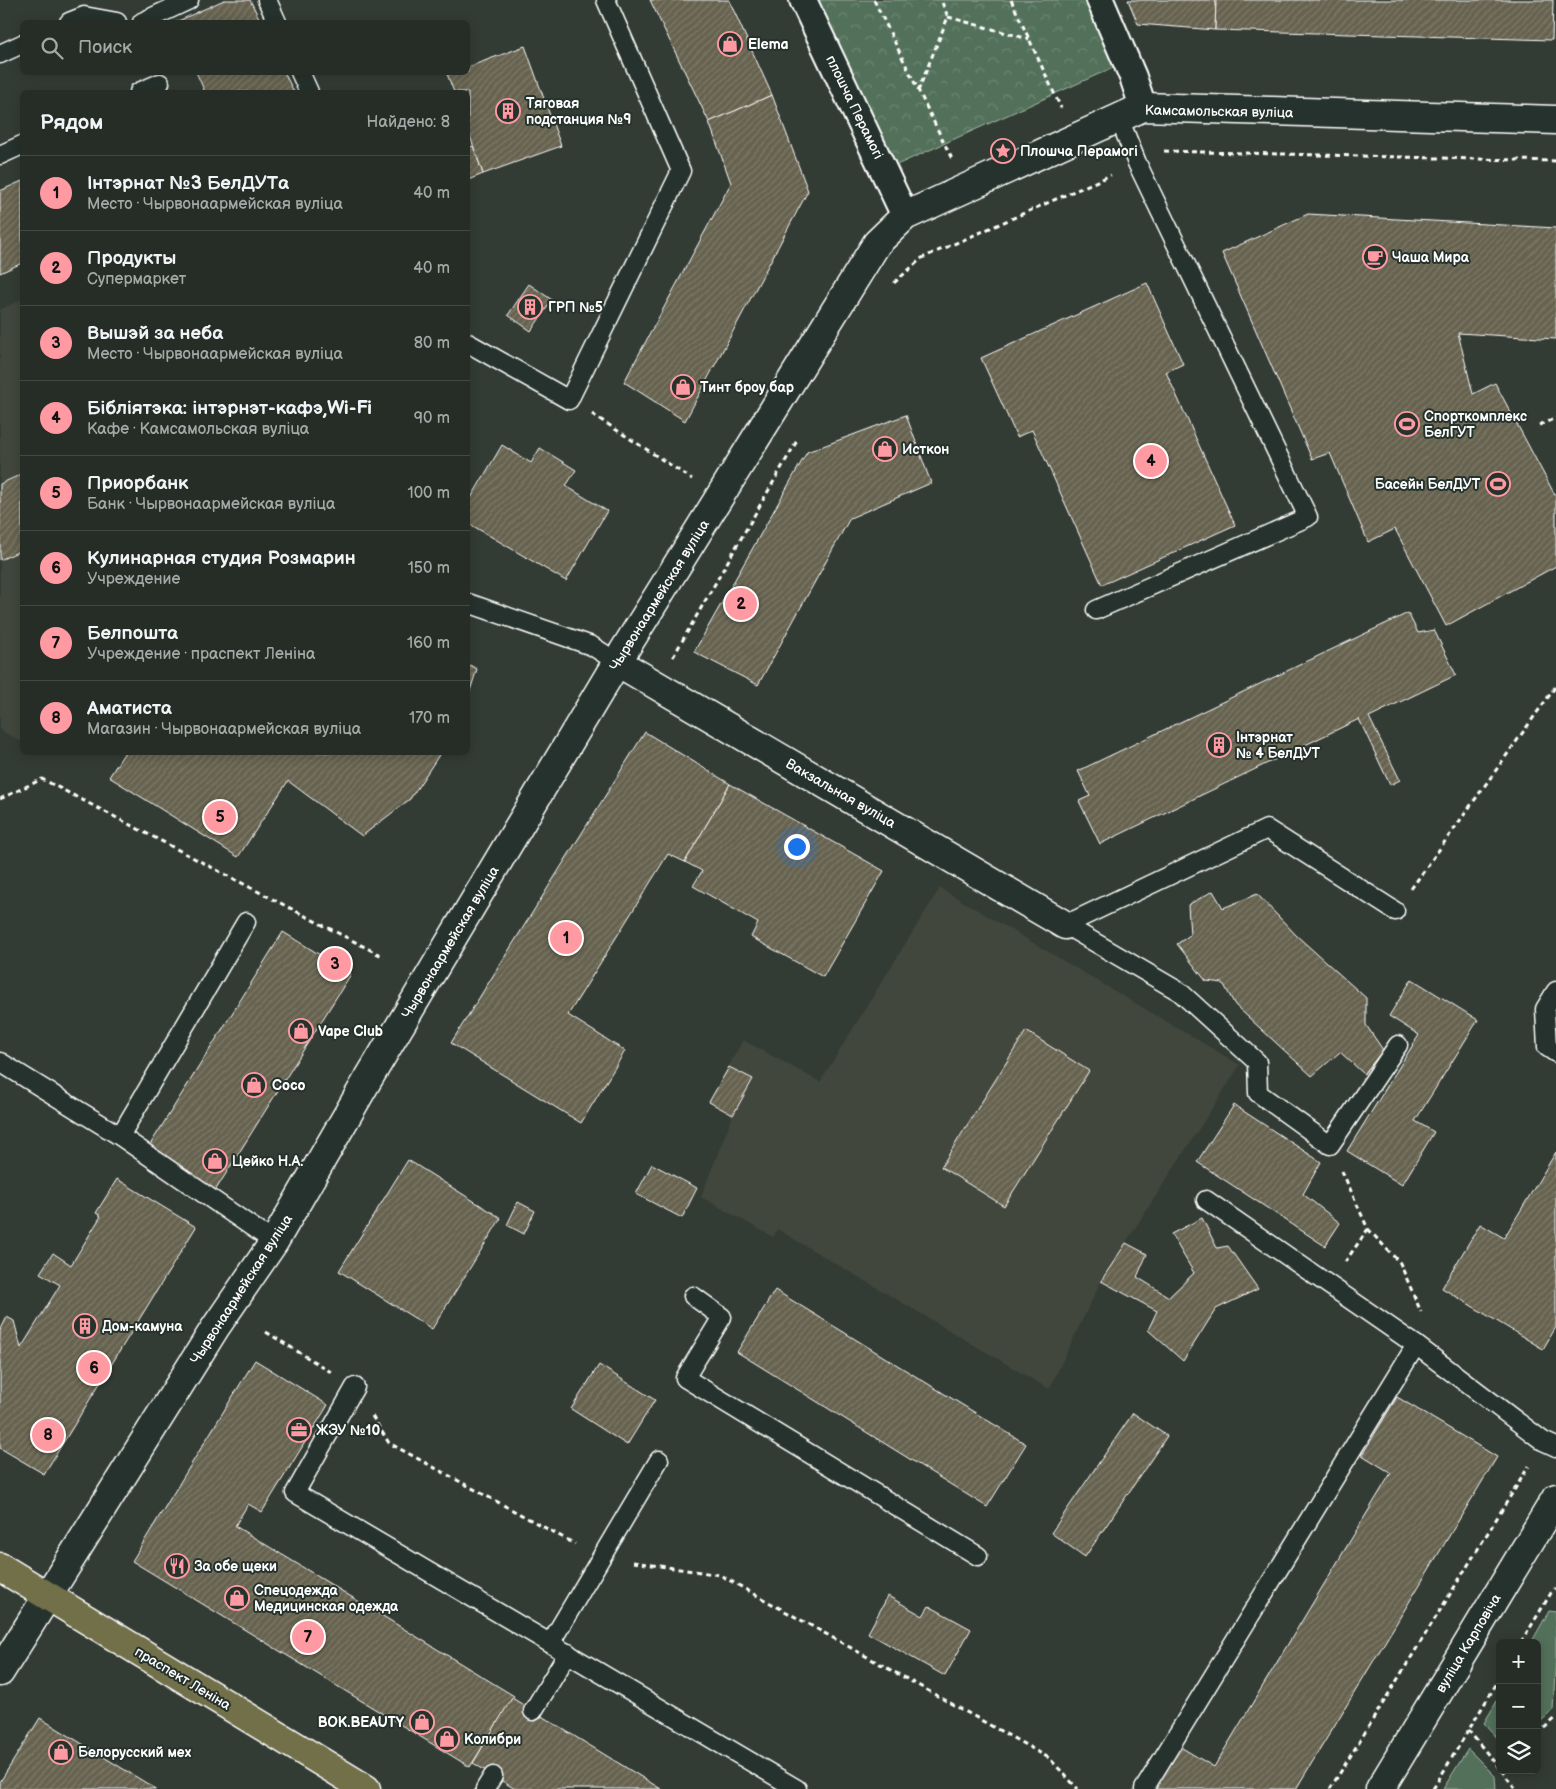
<!DOCTYPE html>
<html lang="ru">
<meta charset="utf-8">
<style>
body{margin:0;font-family:"Balsamiq Sans",sans-serif;background:#2e352f;color:#f1f3f6}
.controls{position:absolute;right:15px;bottom:15px;display:grid;overflow:hidden;border-radius:8px;box-shadow:0 2px 12px #0003}
.controls button{width:45px;height:45px;display:grid;place-items:center;padding:0;border:0;border-bottom:1px solid #424944;background:#262d27;color:#f1f3f6;font:25px sans-serif}
.you{position:absolute;left:796px;top:846px;width:18px;height:18px;margin:-12px;border:4px solid #fff;border-radius:50%;background:#1a73e8;box-shadow:0 0 0 8px #1a73e833}
.badge{display:grid;place-items:center;width:32px;height:32px;border-radius:50%;background:#ff9aa2;color:#111;font-size:16px;font-weight:700}
.pin{position:absolute;translate:-50% -50%;border:2px solid #fff;box-shadow:0 1px 5px #0006}
.list{margin:0;padding:0;list-style:none}
h2{display:flex;justify-content:space-between;align-items:center;height:65px;margin:0;padding:0 20px;font-size:21px}
h2 small{font-size:16px;font-weight:400;color:#a4a8a7}
.list li{display:grid;grid-template-columns:32px 1fr auto;gap:15px;align-items:center;box-sizing:border-box;height:75px;padding:0 20px;border-top:1px solid #424944}
.list b{display:block;font-size:19px;white-space:nowrap}
.list p{margin:0;font-size:16px;white-space:nowrap;color:#a4a8a7}
.list em{font-size:16px;font-style:normal;color:#a4a8a7}
.icon{flex:none;width:28px;height:28px;fill:none;stroke:currentColor;stroke-width:2;stroke-linecap:round;stroke-linejoin:round}
.map{position:relative;flex:none;width:1556px;height:1789px;overflow:hidden}
.search{position:absolute;background:#262d27;box-shadow:0 2px 12px #0003;left:20px;top:20px;width:450px;height:55px;display:flex;align-items:center;gap:12px;box-sizing:border-box;padding:0 18px;border-radius:8px;color:#a4a8a7;font-size:19px}
.panel{position:absolute;background:#262d27;box-shadow:0 2px 12px #0003;left:20px;top:90px;width:450px;height:665px;border-radius:8px}
.map>svg:first-child{display:block}
.built{fill:#42473c}
.grass{fill:#52715a;stroke:#a8b8ac}
.park{fill:url(#park-crowns);stroke:#a8b8ac}
.building{fill:url(#building-hatch);stroke:#fff}
.lines{fill:none;stroke-linecap:round;stroke-linejoin:round}
.service-casing{stroke:#fff;stroke-width:21}
.pedestrian-casing{stroke:#fff;stroke-width:30}
.minor-casing{stroke:#fff;stroke-width:31}
.tertiary-casing{stroke:#fff;stroke-width:31}
.primary-casing{stroke:#fff;stroke-width:31}
.path{stroke:#fff;stroke-width:3;stroke-dasharray:5 4;stroke-linecap:butt}
.service{stroke:#26332d;stroke-width:18}
.pedestrian{stroke:#26332d;stroke-width:26}
.minor{stroke:#26332d;stroke-width:28}
.tertiary{stroke:#26332d;stroke-width:28}
.primary{stroke:#726f4a;stroke-width:28}
.labels{text-anchor:middle;stroke-width:4;stroke-linejoin:round;paint-order:stroke}
.poi-label{font-size:14px;font-weight:bold;fill:#fff;stroke:#26332d;text-anchor:start}
.street-label{font-size:14px;fill:#fff;stroke:#26332d}
</style>
<div class="map">
<svg width="1556" height="1789" viewBox="0 0 1556 1789">
<defs>
<pattern id="park-crowns" width="20" height="18" patternUnits="userSpaceOnUse" patternTransform="scale(1.25)"><rect width="20" height="18" fill="#52715a"/><path d="M2 6a3 3 0 1 1 6 0M12 15a3 3 0 1 1 6 0" fill="none" stroke="#6c8673"/></pattern>
<pattern id="building-hatch" width="6" height="6" patternUnits="userSpaceOnUse" patternTransform="scale(1.25)"><rect width="6" height="6" fill="#66624f"/><path d="M-1 1l2-2M0 6l6-6M5 7l2-2" fill="none" stroke="#7d7a69"/></pattern>
</defs>
<rect width="100%" height="100%" fill="#333c34"/>
<filter id="ink" filterUnits="userSpaceOnUse"><feTurbulence type="fractalNoise" baseFrequency=".02" numOctaves="2"/><feDisplacementMap in="SourceGraphic" scale="10" xChannelSelector="R" yChannelSelector="G"/><feConvolveMatrix kernelMatrix="1 2 1 2 8 2 1 2 1" color-interpolation-filters="sRGB"/></filter>
<g filter="url(#ink)">
<!-- built -->
<g class="built">
<polygon points="22,299 22,742 0,730 0,310"/>
<polygon points="940,888 1240,1065 1101,1281 1049,1389 777,1229 773,1237 701,1197 733,1115 709,1102 743,1040 820,1082"/>
</g>
<!-- grass -->
<g class="grass">
<polygon points="1549,1611 1556,1612 1556,1653 1553,1711 1537,1724 1537,1643 1531,1643"/>
<polygon points="1500,1696 1500,1741 1484,1723"/>
<polygon points="1468,1749 1495,1776 1496,1789 1443,1789"/>
</g>
<!-- park -->
<polygon class="park" points="803,0 1092,0 1121,64 881,172"/>
<!-- building -->
<g class="building">
<polygon points="224,0 250,0 261,22 176,22"/>
<polygon points="650,0 729,0 772,95 709,122"/>
<polygon points="1128,0 1216,0 1215,30 1138,24"/>
<polygon points="1216,0 1553,0 1552,40 1215,30"/>
<polygon points="525,46 561,146 483,174 468,130 468,92 454,92 447,74 468,72 468,67"/>
<polygon points="196,72 284,72 294,92 205,92"/>
<polygon points="772,95 808,191 685,421 624,382 731,183 709,122"/>
<polygon points="473,146 483,174 468,180 468,148"/>
<polygon points="22,181 22,263 0,273 0,191"/>
<polygon points="1308,214 1556,228 1556,339 1458,333 1473,394 1495,383 1556,497 1556,566 1446,626 1395,529 1368,542 1330,453 1312,459 1222,253"/>
<polygon points="1147,283 1183,364 1166,372 1235,525 1102,585 1032,430 1017,437 981,358"/>
<polygon points="529,284 552,300 531,331 508,315"/>
<polygon points="906,415 931,483 850,518 758,685 694,652 807,452"/>
<polygon points="502,445 531,463 540,448 576,470 566,486 607,511 566,581 468,523 468,503"/>
<polygon points="22,474 22,550 0,560 0,484"/>
<polygon points="1408,613 1418,633 1434,630 1456,675 1369,717 1400,780 1390,785 1359,719 1100,844 1079,801 1090,796 1078,771"/>
<polygon points="468,664 477,669 468,697"/>
<polygon points="645,732 730,784 685,862 668,854 568,1015 625,1051 581,1123 451,1043"/>
<polygon points="125,752 441,752 410,799 362,836 288,781 238,857 109,777"/>
<polygon points="730,784 884,871 823,977 751,937 758,923 693,886 702,871 685,862"/>
<polygon points="1213,891 1223,908 1257,894 1297,936 1366,998 1366,1025 1383,1050 1364,1074 1340,1052 1312,1076 1235,1005 1223,983 1206,981 1177,944 1190,935 1188,905"/>
<polygon points="283,932 351,974 215,1191 148,1148"/>
<polygon points="1412,979 1478,1020 1415,1121 1434,1132 1402,1185 1347,1151 1419,1035 1389,1016"/>
<polygon points="1026,1031 1089,1071 1004,1206 941,1167"/>
<polygon points="729,1067 753,1079 733,1115 709,1102"/>
<polygon points="1234,1105 1321,1162 1303,1194 1340,1223 1325,1246 1197,1162"/>
<polygon points="1556,1152 1556,1327 1543,1349 1442,1288 1480,1224 1504,1238"/>
<polygon points="408,1160 501,1218 432,1329 339,1271"/>
<polygon points="652,1164 697,1188 682,1218 636,1194"/>
<polygon points="117,1179 196,1227 44,1474 0,1448 0,1331 7,1317 14,1321 21,1348 60,1285 40,1273 53,1253 71,1265 101,1216 96,1213"/>
<polygon points="518,1202 535,1211 524,1234 507,1225"/>
<polygon points="1202,1218 1217,1248 1228,1246 1258,1289 1216,1309 1183,1361 1148,1330 1157,1311 1101,1281 1126,1243 1147,1254 1137,1277 1169,1297 1194,1273 1171,1234"/>
<polygon points="775,1290 1026,1444 987,1507 737,1352"/>
<polygon points="255,1360 328,1405 262,1512 248,1504 235,1526 514,1696 470,1767 132,1561"/>
<polygon points="599,1365 655,1400 627,1445 571,1409"/>
<polygon points="1397,1397 1497,1457 1296,1789 1150,1789 1177,1745 1214,1767 1391,1473 1362,1455"/>
<polygon points="1133,1413 1167,1436 1085,1557 1051,1533"/>
<polygon points="888,1596 923,1616 929,1606 971,1629 945,1676 868,1633"/>
<polygon points="512,1698 661,1789 515,1789 473,1763"/>
<polygon points="40,1718 156,1789 0,1789 0,1782"/>
</g>
<g class="lines">
<defs>
<g id="service">
<polyline points="267,0 277,22"/>
<polyline points="69,22 84,16 117,22"/>
<polyline points="142,22 189,0"/>
<polyline points="0,54 22,44"/>
<polyline points="300,72 309,92"/>
<polyline points="139,92 160,83"/>
<polyline points="0,155 22,145"/>
<polyline points="468,343 569,400 681,171 606,0"/>
<polyline points="468,603 592,646 617,662"/>
<polyline points="1096,610 1308,517 1137,163 1119,118"/>
<polyline points="1065,925 1180,992 1257,1062 1258,1093 1330,1145 1398,1045"/>
<polyline points="1065,925 1267,829 1395,911"/>
<polyline points="1556,991 1545,1009 1547,1047 1556,1053"/>
<polyline points="0,1062 120,1136 274,1242"/>
<polyline points="120,1136 246,922"/>
<polyline points="1206,1200 1416,1345 1543,1441 1556,1447"/>
<polyline points="693,1296 722,1317 685,1378 978,1556"/>
<polyline points="355,1387 295,1493 797,1789"/>
<polyline points="551,1642 659,1460"/>
<polyline points="533,1711 568,1653"/>
<polyline points="485,1789 493,1776"/>
<polyline points="1144,1789 1416,1345"/>
</g>
<g id="pedestrian">
<polyline points="803,0 905,216"/>
<polyline points="1100,0 1133,77 1143,107"/>
</g>
<polyline id="minor" points="617,662 1065,925"/>
<g id="tertiary">
<polyline points="0,1672 215,1328 274,1242 367,1081 617,662 877,243 905,216 1143,107 1556,120"/>
<polyline points="1380,1789 1556,1498"/>
</g>
<polyline id="primary" points="0,1567 366,1789"/>
</defs>
<!-- service casing -->
<use href="#service" class="service-casing"/>
<!-- pedestrian casing -->
<use href="#pedestrian" class="pedestrian-casing"/>
<!-- minor casing -->
<use href="#minor" class="minor-casing"/>
<!-- tertiary casing -->
<use href="#tertiary" class="tertiary-casing"/>
<!-- primary casing -->
<use href="#primary" class="primary-casing"/>
<!-- path -->
<g class="path">
<polyline points="874,0 952,159"/>
<polyline points="1011,0 1061,108"/>
<polyline points="948,17 1029,39"/>
<polyline points="918,91 948,17 941,0"/>
<polyline points="1164,151 1556,161"/>
<polyline points="894,283 922,258 1111,175"/>
<polyline points="592,414 692,479"/>
<polyline points="1539,425 1556,418"/>
<polyline points="673,657 798,439"/>
<polyline points="0,799 42,779 384,957"/>
<polyline points="1411,889 1556,686"/>
<polyline points="1342,1171 1368,1229 1345,1262"/>
<polyline points="1368,1229 1400,1263 1421,1312"/>
<polyline points="266,1332 331,1372"/>
<polyline points="372,1416 389,1443 575,1544"/>
<polyline points="633,1562 720,1575 1049,1758 1078,1789"/>
<polyline points="1521,1643 1551,1593 1556,1588"/>
<polyline points="1468,1730 1500,1769"/>
<polyline points="1537,1734 1556,1718"/>
<polyline points="1501,1770 1516,1789"/>
<polyline points="1330,1789 1529,1466"/>
<polyline points="1433,1789 1500,1678"/>
</g>
<!-- service -->
<use href="#service" class="service"/>
<!-- pedestrian -->
<use href="#pedestrian" class="pedestrian"/>
<!-- minor -->
<use href="#minor" class="minor"/>
<!-- tertiary -->
<use href="#tertiary" class="tertiary"/>
<!-- primary -->
<use href="#primary" class="primary"/>
</g>
</g>
<!-- icons -->
<defs>
<symbol id="shop-ring" viewBox="-11 -11 22 22"><circle r="9.5" fill="#26332d" stroke="#ff9aa2" stroke-width="1.5"/><path d="M-5-2.5h2.3a2.7 3.5 0 0 1 5.4 0H5L5.5 6h-11ZM-1.5-2.5h3a1.5 2.3 0 0 0-3 0Z" fill="#ff9aa2"/></symbol>
<symbol id="building-ring" viewBox="-11 -11 22 22"><circle r="9.5" fill="#26332d" stroke="#ff9aa2" stroke-width="1.5"/><path d="M-4-6H4V6H1V3H-1V6H-4ZM-2.5-4.3h1.7v1.8h-1.7ZM.8-4.3h1.7v1.8H.8ZM-2.5-1h1.7V.8h-1.7ZM.8-1h1.7V.8H.8Z" fill="#ff9aa2"/></symbol>
<symbol id="sight-ring" viewBox="-11 -11 22 22"><circle r="9.5" fill="#26332d" stroke="#ff9aa2" stroke-width="1.5"/><path d="M0-6L1.8-2.2L6-1.7L2.9 1.2L3.7 5.4L0 3.3L-3.7 5.4L-2.9 1.2L-6-1.7L-1.8-2.2Z" fill="#ff9aa2"/></symbol>
<symbol id="cafe-ring" viewBox="-11 -11 22 22"><circle r="9.5" fill="#26332d" stroke="#ff9aa2" stroke-width="1.5"/><path d="M-5.5-4.5H6V0H3Q3 3.5 0 3.5H-2.5Q-5.5 3.5-5.5 0ZM3-3.2v2h1.7v-2ZM-6 4.5H4V6H-6Z" fill="#ff9aa2"/></symbol>
<symbol id="stadium-ring" viewBox="-11 -11 22 22"><circle r="9.5" fill="#26332d" stroke="#ff9aa2" stroke-width="1.5"/><path d="M0-5a6.5 5 0 1 0 0 10a6.5 5 0 1 0 0-10ZM-3.5-1.8h7v3.6h-7Z" fill="#ff9aa2"/></symbol>
<symbol id="office-ring" viewBox="-11 -11 22 22"><circle r="9.5" fill="#26332d" stroke="#ff9aa2" stroke-width="1.5"/><path d="M-6-3h4V-5.5h4V-3h4V5H-6ZM-1-4.5V-3h2v-1.5ZM-6 0V1H6V0Z" fill="#ff9aa2"/></symbol>
<symbol id="restaurant-ring" viewBox="-11 -11 22 22"><circle r="9.5" fill="#26332d" stroke="#ff9aa2" stroke-width="1.5"/><path d="M-5-6h1v4h1v-4h1v4h1v-4h1v5L-1.5 .5V6h-2V.5L-5-1ZM5-6V6H3V1.5H1.5Q1.5-4 5-6Z" fill="#ff9aa2"/></symbol>
</defs>
<g fill-rule="evenodd">
<use href="#shop-ring" x="716" y="30" width="28" height="28"/>
<use href="#building-ring" x="494" y="97" width="28" height="28"/>
<use href="#sight-ring" x="989" y="137" width="28" height="28"/>
<use href="#cafe-ring" x="1361" y="243" width="28" height="28"/>
<use href="#building-ring" x="516" y="293" width="28" height="28"/>
<use href="#shop-ring" x="669" y="373" width="28" height="28"/>
<use href="#stadium-ring" x="1393" y="410" width="28" height="28"/>
<use href="#shop-ring" x="871" y="435" width="28" height="28"/>
<use href="#stadium-ring" x="1484" y="470" width="28" height="28"/>
<use href="#building-ring" x="1205" y="731" width="28" height="28"/>
<use href="#shop-ring" x="287" y="1017" width="28" height="28"/>
<use href="#shop-ring" x="240" y="1071" width="28" height="28"/>
<use href="#shop-ring" x="201" y="1147" width="28" height="28"/>
<use href="#building-ring" x="71" y="1312" width="28" height="28"/>
<use href="#office-ring" x="285" y="1416" width="28" height="28"/>
<use href="#restaurant-ring" x="163" y="1552" width="28" height="28"/>
<use href="#shop-ring" x="223" y="1584" width="28" height="28"/>
<use href="#shop-ring" x="408" y="1708" width="28" height="28"/>
<use href="#shop-ring" x="433" y="1725" width="28" height="28"/>
<use href="#shop-ring" x="47" y="1738" width="28" height="28"/>
</g>
<g class="labels">
<!-- poi labels -->
<g class="poi-label">
<text x="748" y="49">Elema</text>
<text x="526" y="108">Тяговая<tspan x="526" dy="16">подстанция №9</tspan></text>
<text x="1020" y="156">Плошча Перамогі</text>
<text x="1392" y="262">Чаша Мира</text>
<text x="548" y="312">ГРП №5</text>
<text x="700" y="392">Тинт броу бар</text>
<text x="1424" y="421">Спорткомплекс<tspan x="1424" dy="16">БелГУТ</tspan></text>
<text x="902" y="454">Исткон</text>
<text x="1480" y="489" text-anchor="end">Басейн БелДУТ</text>
<text x="1236" y="742">Інтэрнат<tspan x="1236" dy="16">№ 4 БелДУТ</tspan></text>
<text x="318" y="1036">Vape Club</text>
<text x="272" y="1090">Coco</text>
<text x="232" y="1166">Цейко Н.А.</text>
<text x="102" y="1331">Дом-камуна</text>
<text x="316" y="1435">ЖЭУ №10</text>
<text x="194" y="1571">За обе щеки</text>
<text x="254" y="1595">Спецодежда<tspan x="254" dy="16">Медицинская одежда</tspan></text>
<text x="404" y="1727" text-anchor="end">BOK.BEAUTY</text>
<text x="464" y="1744">Колибри</text>
<text x="78" y="1757">Белорусский мех</text>
</g>
<!-- street labels -->
<g class="street-label">
<text transform="translate(855 107) rotate(64)" y="5">плошча Перамогі</text>
<text transform="translate(1219 111) rotate(1)" y="5">Камсамольская вуліца</text>
<text transform="translate(659 595) rotate(-58)" y="5">Чырвонаармейская вуліца</text>
<text transform="translate(841 793) rotate(30)" y="5">Вакзальная вуліца</text>
<text transform="translate(450 942) rotate(-59)" y="5">Чырвонаармейская вуліца</text>
<text transform="translate(241 1289) rotate(-57)" y="5">Чырвонаармейская вуліца</text>
<text transform="translate(1468 1643) rotate(-59)" y="5">вуліца Карповіча</text>
<text transform="translate(183 1678) rotate(31)" y="5">праспект Леніна</text>
</g>
</g>
</svg>
<div class="controls">
<button>+</button>
<button>−</button>
<button><svg class="icon" aria-label="layers" viewBox="0 0 24 24"><path d="M12 4l9 5-9 5-9-5zM3 14l9 5 9-5"/></svg></button>
</div>
<div class="you"></div>
<div class="pin badge" style="left:566px;top:938px">1</div>
<div class="pin badge" style="left:741px;top:604px">2</div>
<div class="pin badge" style="left:335px;top:964px">3</div>
<div class="pin badge" style="left:1151px;top:461px">4</div>
<div class="pin badge" style="left:220px;top:817px">5</div>
<div class="pin badge" style="left:94px;top:1368px">6</div>
<div class="pin badge" style="left:308px;top:1637px">7</div>
<div class="pin badge" style="left:48px;top:1435px">8</div>
<div class="search"><svg class="icon" aria-label="search" viewBox="0 0 24 24"><circle cx="10" cy="10" r="6"/><path d="M15 15l6 6"/></svg>Поиск</div>
<section class="panel">
<h2>Рядом<small>Найдено: 8</small></h2>
<ul class="list">
<li><span class="badge">1</span><div><b>Інтэрнат №3 БелДУТа</b><p>Место · Чырвонаармейская вуліца</p></div><em>40 m</em></li>
<li><span class="badge">2</span><div><b>Продукты</b><p>Супермаркет</p></div><em>40 m</em></li>
<li><span class="badge">3</span><div><b>Вышэй за неба</b><p>Место · Чырвонаармейская вуліца</p></div><em>80 m</em></li>
<li><span class="badge">4</span><div><b>Бібліятэка: інтэрнэт-кафэ,Wi-Fi</b><p>Кафе · Камсамольская вуліца</p></div><em>90 m</em></li>
<li><span class="badge">5</span><div><b>Приорбанк</b><p>Банк · Чырвонаармейская вуліца</p></div><em>100 m</em></li>
<li><span class="badge">6</span><div><b>Кулинарная студия Розмарин</b><p>Учреждение</p></div><em>150 m</em></li>
<li><span class="badge">7</span><div><b>Белпошта</b><p>Учреждение · праспект Леніна</p></div><em>160 m</em></li>
<li><span class="badge">8</span><div><b>Аматиста</b><p>Магазин · Чырвонаармейская вуліца</p></div><em>170 m</em></li>
</ul>
</section>
</div>
